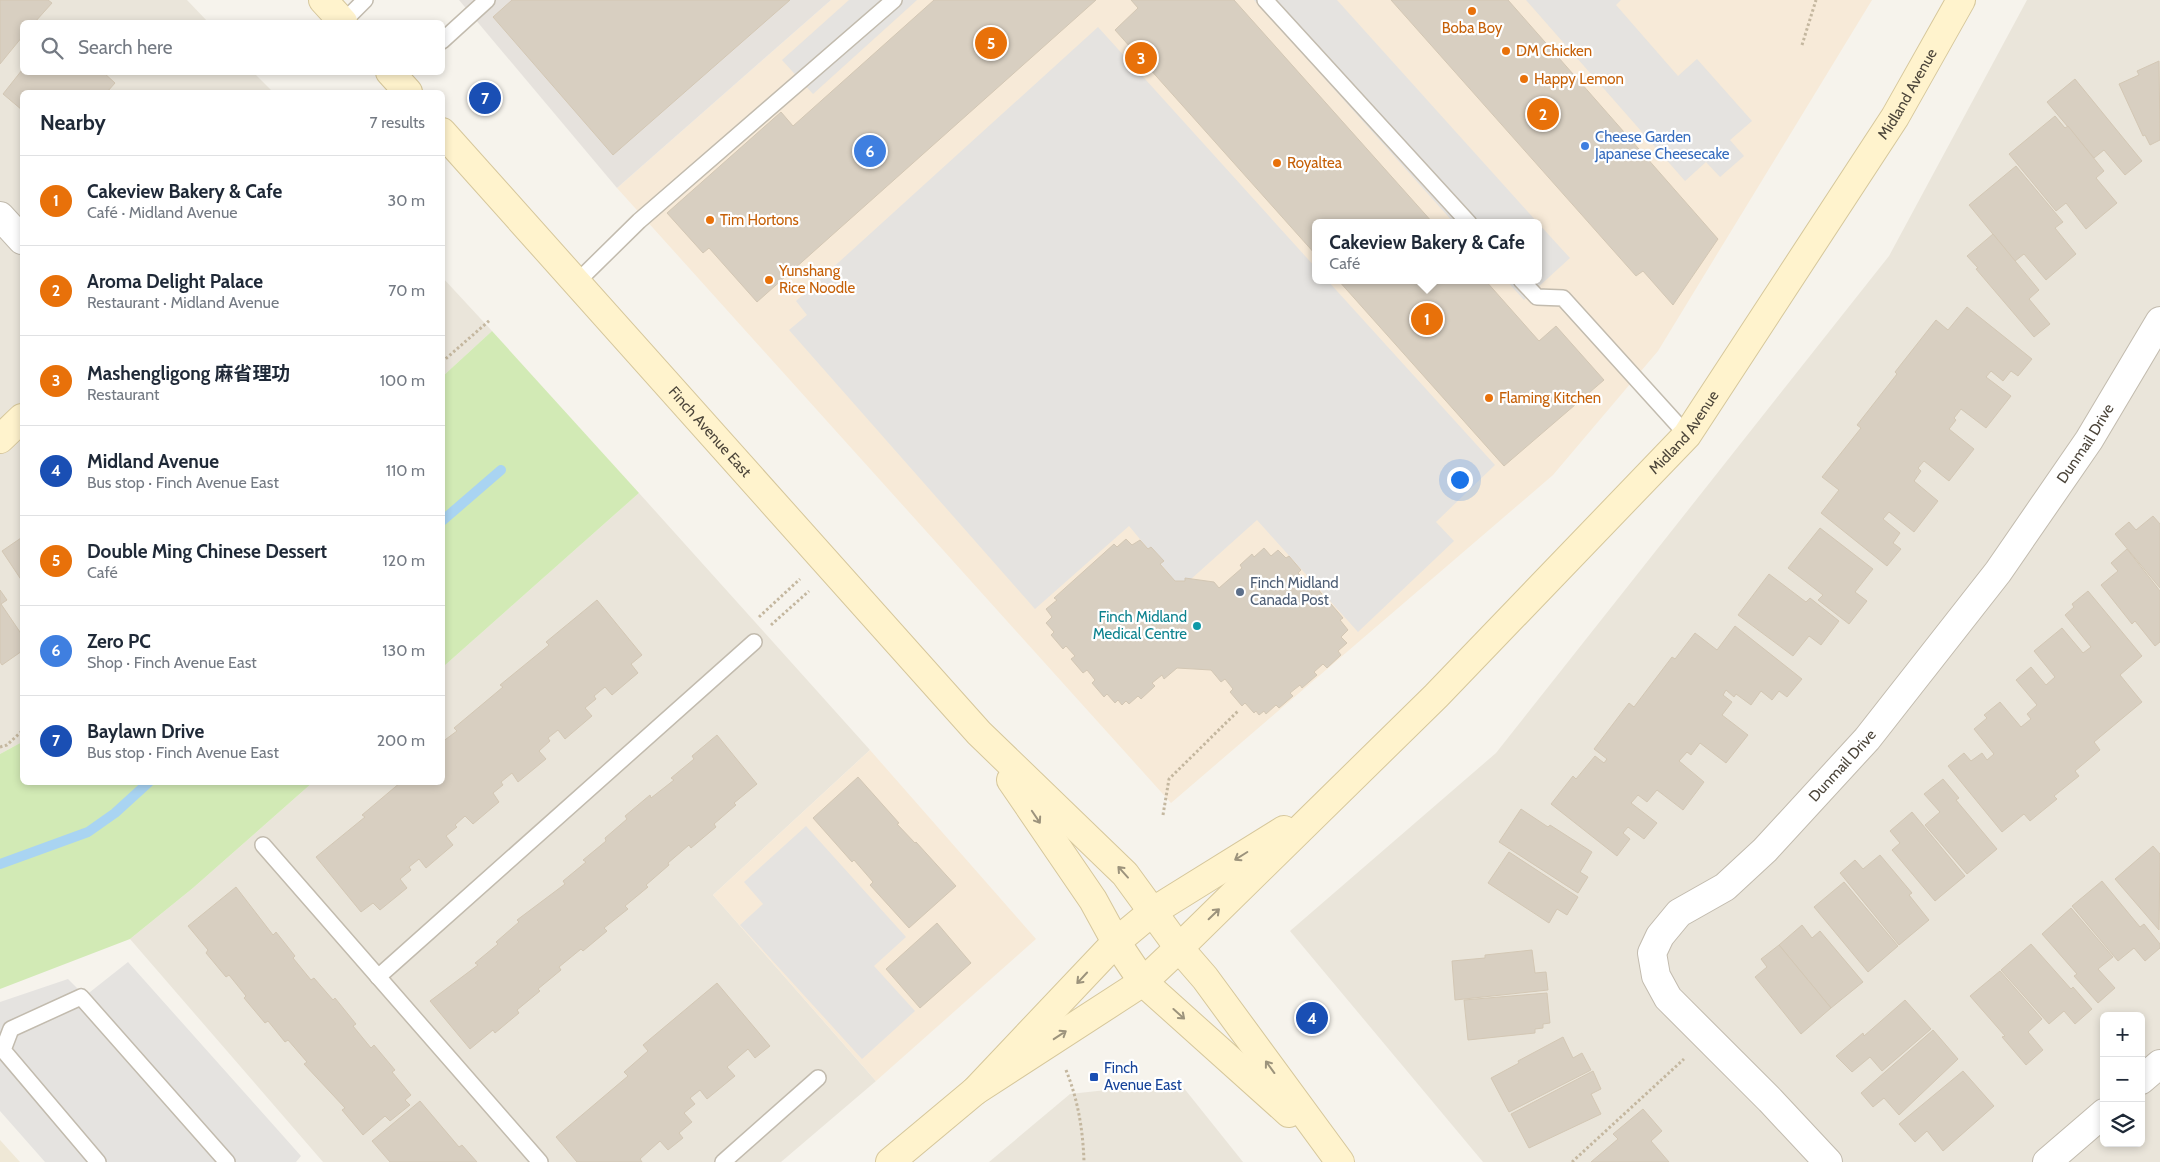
<!DOCTYPE html>
<meta charset="utf-8">
<style>
body{margin:0;font-family:Cabin,"Noto Sans SC",sans-serif;background:#f2f2f3;color:#1f2937}
.controls{position:absolute;right:15px;bottom:15px;display:grid;overflow:hidden;border-radius:8px;box-shadow:0 2px 8px #0003}
.controls button{width:45px;height:45px;display:grid;place-items:center;padding:0;border:0;border-bottom:1px solid #e0e1e3;background:#fff;color:#1f2937;font:25px sans-serif}
.you{position:absolute;left:1459px;top:479px;width:18px;height:18px;margin:-12px;border:4px solid #fff;border-radius:50%;background:#1a73e8;box-shadow:0 0 0 8px #1a73e833}
.badge{display:grid;place-items:center;width:32px;height:32px;border-radius:50%;background:#0f766e;color:#fff;font-size:16px;font-weight:700}
.pin{position:absolute;translate:-50% -50%;border:2px solid #fff;box-shadow:0 1px 5px #0006}
.popup{position:absolute;left:1312px;top:219px;width:230px;height:65px;box-sizing:border-box;display:grid;place-content:center;border-radius:8px;background:#fff;filter:drop-shadow(0 1px 4px #0005);font-size:16px;white-space:nowrap;color:#747a83}
.popup b{font-size:19px;color:#1f2937}
.popup::after{content:'';position:absolute;left:50%;top:100%;margin-left:-10px;border:10px solid transparent;border-top-color:#fff}
.list{margin:0;padding:0;list-style:none}
h2{display:flex;justify-content:space-between;align-items:center;height:65px;margin:0;padding:0 20px;font-size:21px}
h2 small{font-size:16px;font-weight:400;color:#747a83}
.list li{display:grid;grid-template-columns:32px 1fr auto;gap:15px;align-items:center;box-sizing:border-box;height:90px;padding:0 20px;border-top:1px solid #e0e1e3}
.list b{display:block;font-size:19px;white-space:nowrap}
.list p{margin:0;font-size:16px;white-space:nowrap;color:#747a83}
.list em{font-size:16px;font-style:normal;color:#747a83}
.icon{flex:none;width:28px;height:28px;fill:none;stroke:currentColor;stroke-width:2;stroke-linecap:round;stroke-linejoin:round}
.map{position:relative;flex:none;width:2160px;height:1162px;overflow:hidden}
.search{position:absolute;background:#fff;box-shadow:0 2px 8px #0003;left:20px;top:20px;width:425px;height:55px;display:flex;align-items:center;gap:12px;box-sizing:border-box;padding:0 18px;border-radius:8px;color:#747a83;font-size:19px}
.panel{position:absolute;background:#fff;box-shadow:0 2px 8px #0003;left:20px;top:90px;width:425px;height:695px;border-radius:8px}
.map>svg:first-child{display:block}
.residential{fill:#eae5da;fill-rule:evenodd}
.commercial{fill:#f7ead8;fill-rule:evenodd}
.industrial{fill:#e6e2dd}
.education{fill:#efe8d6}
.green{fill:#d2eab5}
.parking{fill:#e5e3e0}
.lines{fill:none;stroke-linecap:round;stroke-linejoin:round}
.stream{stroke:#a9d4f2;stroke-width:10}
.building{fill:#d8cfc1;stroke:#d3c7b4}
.lane-casing{stroke:#c2bbae;stroke-width:18}
.street-casing{stroke:#c2bbae;stroke-width:30}
.secondary-casing{stroke:#d6c79b;stroke-width:30}
.path{stroke:#c4b79f;stroke-width:3;stroke-dasharray:2.5 2.5;stroke-linecap:butt}
.lane{stroke:#fff;stroke-width:15}
.street{stroke:#fff;stroke-width:28}
.secondary{stroke:#fff3cd;stroke-width:28}
.oneway{stroke:#9c937c}
.food-dot{fill:#e8710a;stroke:#fff;stroke-width:2}
.shop-dot{fill:#3f7fe0;stroke:#fff;stroke-width:2}
.service-dot{fill:#5c6f8a;stroke:#fff;stroke-width:2}
.culture-dot{fill:#0f9aa8;stroke:#fff;stroke-width:2}
.transit-dot{fill:#1a4fb4;stroke:#fff;stroke-width:2}
.labels{text-anchor:middle;stroke-width:4.5;stroke-linejoin:round;paint-order:stroke}
.food-label{font-size:15px;fill:#c56008;stroke:#fff;text-anchor:start}
.street-label{font-size:15px;fill:#4b4439;stroke:#fff}
.shop-label{font-size:15px;fill:#366cbe;stroke:#fff;text-anchor:start}
.service-label{font-size:15px;fill:#4e5e75;stroke:#fff;text-anchor:start}
.culture-label{font-size:15px;fill:#0d838f;stroke:#fff;text-anchor:end}
.transit-label{font-size:15px;fill:#164399;stroke:#fff;text-anchor:start}
</style>
<div class="map">
<svg width="2160" height="1162" viewBox="0 0 2160 1162">
<rect width="100%" height="100%" fill="#f6f3ec"/>
<!-- residential -->
<g class="residential">
<polygon points="0,0 187,0 208,22 22,22 22,72 254,73 273,92 22,92 22,742 0,754"/>
<path d="M2027 0H2160V1162H1483L1290 931 1496 753 1889 256ZM2104 1016H2141V1143H2104Z"/>
<polygon points="442,277 492,331 443,376 442,376"/>
<polygon points="639,493 870,750 713,895 876,1081 781,1162 323,1162 130,939 193,888 312,783 442,782 443,667"/>
<polygon points="1179,1082 1243,1162 989,1162 1070,1094"/>
</g>
<!-- commercial -->
<g class="commercial">
<path d="M831 0H1872L1658 351 1553 475 1171 803 617 188ZM1316 223H1538V280H1316Z"/>
<polygon points="870,750 1036,939 876,1081 713,895"/>
</g>
<!-- industrial -->
<polygon class="industrial" points="459,0 831,0 617,188"/>
<!-- education -->
<polygon class="education" points="0,1140 20,1162 0,1162"/>
<!-- green -->
<g class="green">
<polygon points="492,331 639,493 443,667 443,376"/>
<polygon points="22,742 22,782 312,783 193,888 130,939 0,989 0,754"/>
</g>
<!-- parking -->
<g class="parking">
<polygon points="849,0 917,0 813,94 782,60"/>
<polygon points="1254,0 1337,0 1538,223 1454,223"/>
<polygon points="1526,0 1621,0 1616,5 1678,76 1697,59 1752,121 1730,140 1744,156 1720,177 1706,162 1685,181"/>
<polygon points="1098,27 1316,268 1316,280 1327,280 1495,465 1436,522 1454,541 1358,632 1257,520 1181,588 1129,526 1035,609 789,330 807,315 796,301"/>
<polygon points="1538,223 1570,258 1524,300 1506,280 1538,280"/>
<polygon points="806,826 906,937 874,966 915,1011 862,1059 740,925 763,904 744,882"/>
<polygon points="128,962 301,1156 296,1162 45,1162 0,1111 0,1002 68,979 85,996"/>
</g>
<g class="lines">
<!-- stream -->
<g class="stream">
<polyline points="442,521 501,470"/>
<polyline points="0,864 88,832 115,813 149,782"/>
</g>
</g>
<!-- building -->
<g class="building">
<polygon points="0,0 48,0 52,3 35,22 22,22 22,37 0,64"/>
<polygon points="512,0 790,0 613,155 493,17"/>
<polygon points="934,0 1096,0 757,302 709,248 703,253 667,213 781,112 793,126"/>
<polygon points="1131,0 1234,0 1433,223 1316,223 1316,255 1115,30 1138,8"/>
<polygon points="1391,0 1508,0 1718,239 1673,305 1643,271 1636,276"/>
<polygon points="2159,61 2160,140 2150,145 2145,135 2143,136 2119,84 2139,75 2137,71"/>
<polygon points="22,70 22,72 103,72 115,83 107,92 22,92 22,110 3,94"/>
<polygon points="2075,79 2142,161 2125,175 2104,150 2094,158 2047,102"/>
<polygon points="2055,116 2065,128 2068,126 2104,171 2096,178 2117,203 2086,229 2066,203 2056,211 2009,154"/>
<polygon points="2016,166 2063,222 2055,228 2076,254 2046,280 2024,254 2015,261 1969,205"/>
<polygon points="1993,234 2039,290 2029,299 2050,324 2034,337 1976,269 1978,268 1967,256"/>
<polygon points="1338,280 1485,280 1539,341 1556,326 1604,380 1504,466"/>
<polygon points="1967,307 2032,359 2018,376 2011,371 2003,381 1991,371 1986,377 2011,396 1986,428 1961,409 1954,418 1956,420 1949,429 1974,449 1949,481 1924,461 1918,468 1921,471 1914,481 1938,501 1914,532 1889,512 1883,519 1900,533 1893,543 1901,549 1887,566 1821,513 1839,490 1822,477 1861,428 1857,425 1897,374 1895,372 1936,320 1948,330"/>
<polygon points="2153,516 2160,524 2160,588 2115,534 2129,522 2136,530"/>
<polygon points="1820,528 1873,569 1855,592 1867,601 1849,624 1818,600 1823,595 1788,568"/>
<polygon points="21,538 22,541 22,581 2,551"/>
<polygon points="1126,539 1132,545 1140,540 1148,549 1151,547 1164,561 1160,564 1175,581 1185,581 1185,578 1214,582 1219,588 1242,568 1240,565 1252,554 1254,557 1264,548 1271,556 1278,550 1286,558 1289,556 1301,570 1298,573 1307,582 1310,580 1322,594 1319,596 1328,607 1331,604 1343,618 1340,620 1348,630 1341,637 1347,643 1338,651 1341,655 1327,668 1323,664 1314,672 1317,675 1302,688 1300,685 1290,693 1293,696 1279,708 1276,705 1266,714 1264,711 1259,715 1256,711 1254,713 1245,703 1242,706 1230,692 1233,689 1225,679 1221,682 1211,670 1177,668 1164,679 1162,675 1152,683 1155,686 1141,699 1138,696 1129,704 1126,701 1122,705 1118,700 1115,703 1107,694 1104,697 1092,683 1095,680 1087,670 1083,673 1071,659 1075,656 1066,646 1063,649 1051,635 1054,632 1046,623 1052,617 1046,609 1057,600 1054,598 1114,544 1117,547"/>
<polygon points="2127,549 2160,591 2160,642 2155,646 2135,621 2132,624 2101,585 2118,571 2111,563"/>
<polygon points="1769,574 1806,602 1810,598 1839,621 1821,645 1809,636 1793,656 1738,615"/>
<polygon points="0,590 7,600 1,604 22,635 22,651 2,665 0,662"/>
<polygon points="2088,591 2142,656 2120,675 2142,702 2094,742 2100,750 2075,771 2079,776 2054,796 2057,799 2030,821 2024,814 2002,832 1948,766 1964,753 1971,761 1982,753 1987,760 1994,754 1974,729 1987,718 1984,715 2000,702 2021,727 2031,719 2027,714 2037,705 2016,680 2031,667 2046,685 2055,677 2034,651 2062,628 2083,653 2091,647 2065,615 2074,607 2072,604"/>
<polygon points="597,600 642,655 631,664 638,673 612,695 605,687 594,696 596,699 585,708 592,716 565,739 558,730 548,738 550,741 539,751 546,759 518,782 512,773 501,782 503,785 493,793 499,802 473,824 465,816 455,825 457,827 446,836 453,845 426,868 419,859 409,867 411,870 400,879 407,888 380,910 373,903 361,912 316,857 365,817 362,815 401,782 442,782 442,742 457,731 454,728 503,687 500,685 549,645 546,642"/>
<polygon points="1735,626 1802,679 1787,697 1779,691 1772,700 1761,691 1751,705 1736,694 1734,697 1726,690 1723,695 1732,702 1722,715 1748,735 1726,763 1700,743 1691,755 1687,752 1679,761 1704,782 1683,810 1657,790 1647,802 1638,795 1631,803 1657,823 1644,839 1628,827 1623,833 1630,839 1617,856 1551,804 1573,776 1576,779 1595,756 1604,763 1607,759 1594,749 1629,703 1634,707 1672,657 1675,659 1695,633 1717,650"/>
<polygon points="717,735 757,784 734,803 736,805 714,824 716,827 691,848 689,845 668,863 669,865 646,885 648,887 625,906 628,909 604,928 607,931 583,951 581,949 559,967 561,970 538,989 540,991 517,1010 519,1013 495,1033 493,1030 470,1049 430,1001 478,965 475,963 498,944 496,942 519,922 517,920 565,884 563,881 586,862 583,860 606,841 605,838 627,819 625,816 650,795 651,798 674,780 671,778 694,759 692,756"/>
<polygon points="858,777 899,823 897,824 915,843 916,842 956,886 909,928 870,885 873,882 854,860 852,862 813,818"/>
<polygon points="1943,779 1959,798 1956,800 1997,849 1967,874 1925,825 1940,812 1924,794"/>
<polygon points="1521,809 1548,827 1550,825 1592,852 1580,872 1588,877 1578,893 1499,842"/>
<polygon points="1912,812 1965,876 1935,901 1892,850 1900,843 1890,831"/>
<polygon points="2153,846 2160,854 2159,930 2115,879"/>
<polygon points="1509,852 1578,897 1567,915 1557,909 1549,923 1488,883"/>
<polygon points="1880,855 1912,893 1909,895 1929,920 1899,945 1840,873 1855,860 1863,869"/>
<polygon points="2102,881 2140,927 2144,924 2160,944 2160,948 2145,961 2134,948 2118,961 2072,906"/>
<polygon points="1844,882 1898,946 1868,972 1814,907"/>
<polygon points="236,887 273,935 276,932 295,956 293,958 311,980 314,978 333,1000 335,998 356,1024 353,1026 371,1048 374,1045 395,1070 392,1072 411,1095 405,1100 410,1105 390,1121 385,1116 363,1135 342,1110 345,1108 304,1064 307,1062 288,1040 285,1042 268,1021 265,1023 244,998 246,996 229,975 226,977 206,953 208,950 188,926"/>
<polygon points="2071,908 2113,957 2098,969 2115,988 2098,1003 2074,976 2077,974 2042,934"/>
<polygon points="937,923 971,963 920,1008 886,969"/>
<polygon points="1802,925 1812,938 1820,931 1863,982 1831,1008 1779,945"/>
<polygon points="2031,944 2071,989 2073,987 2092,1009 2075,1024 2064,1011 2049,1024 2001,970"/>
<polygon points="1779,945 1831,1008 1801,1034 1755,977 1767,967 1761,959"/>
<polygon points="1532,950 1535,973 1546,972 1548,990 1455,1000 1452,961 1485,958 1485,955"/>
<polygon points="2000,971 2042,1019 2028,1032 2043,1050 2026,1065 2002,1037 2005,1036 1970,996"/>
<polygon points="717,983 770,1046 755,1058 748,1049 727,1067 735,1076 707,1099 700,1090 690,1098 695,1104 684,1113 692,1122 679,1133 683,1138 668,1150 660,1141 640,1159 642,1162 577,1162 556,1137 628,1076 624,1072 648,1051 643,1045"/>
<polygon points="1547,993 1550,1023 1543,1024 1543,1028 1535,1029 1535,1033 1468,1040 1464,1000"/>
<polygon points="1905,1000 1931,1029 1882,1071 1870,1057 1852,1072 1836,1056 1863,1033 1864,1036"/>
<polygon points="1933,1030 1958,1059 1899,1115 1884,1098 1873,1107 1861,1093"/>
<polygon points="1563,1037 1573,1058 1582,1053 1591,1070 1509,1112 1491,1078 1519,1063 1518,1061"/>
<polygon points="1593,1071 1601,1089 1591,1094 1601,1114 1529,1148 1511,1114"/>
<polygon points="1963,1071 1994,1106 1943,1151 1927,1131 1915,1142 1899,1124"/>
<polygon points="420,1101 459,1147 462,1145 477,1162 390,1162 372,1141"/>
<polygon points="1643,1109 1662,1131 1651,1141 1669,1162 1591,1162 1618,1139 1613,1134"/>
</g>
<g class="lines">
<defs>
<g id="lane">
<polyline points="1265,0 1469,223"/>
<polyline points="343,22 365,0"/>
<polyline points="442,41 487,0"/>
<polyline points="1521,280 1537,297 1563,298 1687,435"/>
<polyline points="578,281 639,221 894,0"/>
<polyline points="263,845 540,1162"/>
<polyline points="378,977 754,642"/>
<polyline points="98,1162 3,1050 11,1029 81,997 227,1162"/>
<polyline points="723,1162 818,1078"/>
</g>
<g id="street">
<polyline points="0,216 22,240"/>
<polyline points="2141,1080 2160,1064"/>
<path id="s1" d="M1828 1162 1770 1100 1668 998 1656 976 1652 953 1660 936 1679 913 1725 887 1765 850 1867 739 1998 572 2089 440 2160 321"/>
<polyline points="2047,1162 2104,1113"/>
</g>
<g id="secondary">
<polyline points="323,0 343,22"/>
<polyline points="390,72 408,92"/>
<path id="s2" d="M442 132 979 733 1125 874 1179 948 1205 978 1340 1162"/>
<polyline points="0,439 22,418"/>
<polyline points="1011,780 1093,900 1116,942 1143,982 1289,1113"/>
<path id="s3" d="M975 1091 1143 982 1179 948 1436 696 1687 435 1895 117 1961 0"/>
<polyline points="890,1162 975,1091 1116,942 1152,912 1284,830"/>
</g>
</defs>
<!-- lane casing -->
<use href="#lane" class="lane-casing"/>
<!-- street casing -->
<use href="#street" class="street-casing"/>
<!-- secondary casing -->
<use href="#secondary" class="secondary-casing"/>
<!-- path -->
<g class="path">
<polyline points="1802,45 1816,0"/>
<polyline points="442,362 490,320"/>
<polyline points="759,617 800,579"/>
<polyline points="771,625 809,591"/>
<polyline points="0,747 7,745 22,731"/>
<polyline points="1163,815 1169,779 1238,711"/>
<path d="M1066 1070C1078 1100 1083 1130 1084 1162"/>
<polyline points="1572,1162 1684,1059"/>
</g>
<!-- lane -->
<use href="#lane" class="lane"/>
<!-- street -->
<use href="#street" class="street"/>
<!-- secondary -->
<use href="#secondary" class="secondary"/>
</g>
<!-- one-way arrows -->
<defs><path id="oneway-shaft" d="M-6 0H5M1.5-3L5.5 0L1.5 3" fill="none" stroke-width="1.6" stroke-linecap="round" stroke-linejoin="round" transform="scale(1.25)"/></defs>
<g class="oneway">
<use href="#oneway-shaft" transform="translate(1036 817) rotate(56)"/>
<use href="#oneway-shaft" transform="translate(1241 856) rotate(148)"/>
<use href="#oneway-shaft" transform="translate(1123 872) rotate(-132)"/>
<use href="#oneway-shaft" transform="translate(1214 914) rotate(-44)"/>
<use href="#oneway-shaft" transform="translate(1082 978) rotate(133)"/>
<use href="#oneway-shaft" transform="translate(1179 1014) rotate(42)"/>
<use href="#oneway-shaft" transform="translate(1060 1035) rotate(-33)"/>
<use href="#oneway-shaft" transform="translate(1270 1067) rotate(-126)"/>
</g>
<!-- markers -->
<g class="food-dot">
<circle cx="1472" cy="11" r="5"/>
<circle cx="1506" cy="51" r="5"/>
<circle cx="1524" cy="79" r="5"/>
<circle cx="1277" cy="163" r="5"/>
<circle cx="710" cy="220" r="5"/>
<circle cx="769" cy="280" r="5"/>
<circle cx="1489" cy="398" r="5"/>
</g>
<circle class="shop-dot" cx="1585" cy="146" r="5"/>
<circle class="service-dot" cx="1240" cy="592" r="5"/>
<circle class="culture-dot" cx="1197" cy="626" r="5"/>
<rect class="transit-dot" x="1089" y="1072" width="10" height="10" rx="2.5"/>
<g class="labels">
<!-- food labels -->
<g class="food-label">
<text x="1472" y="33" text-anchor="middle">Boba Boy</text>
<text x="1516" y="56">DM Chicken</text>
<text x="1534" y="84">Happy Lemon</text>
<text x="1287" y="168">Royaltea</text>
<text x="720" y="225">Tim Hortons</text>
<text x="779" y="276">Yunshang<tspan x="779" dy="17">Rice Noodle</tspan></text>
<text x="1499" y="403">Flaming Kitchen</text>
</g>
<!-- street labels -->
<g class="street-label">
<text dy="5" stroke="none"><textPath href="#s3" startOffset="1378">Midland Avenue</textPath></text>
<text dy="5" stroke="none"><textPath href="#s3" startOffset="972">Midland Avenue</textPath></text>
<text dy="5" stroke="none"><textPath href="#s2" startOffset="402">Finch Avenue East</textPath></text>
<text dy="5" stroke="none"><textPath href="#s1" startOffset="952">Dunmail Drive</textPath></text>
<text dy="5" stroke="none"><textPath href="#s1" startOffset="548">Dunmail Drive</textPath></text>
</g>
<!-- shop labels -->
<g class="shop-label">
<text x="1595" y="142">Cheese Garden<tspan x="1595" dy="17">Japanese Cheesecake</tspan></text>
</g>
<!-- service labels -->
<g class="service-label">
<text x="1250" y="588">Finch Midland<tspan x="1250" dy="17">Canada Post</tspan></text>
</g>
<!-- culture labels -->
<g class="culture-label">
<text x="1187" y="622">Finch Midland<tspan x="1187" dy="17">Medical Centre</tspan></text>
</g>
<!-- transit labels -->
<g class="transit-label">
<text x="1104" y="1073">Finch<tspan x="1104" dy="17">Avenue East</tspan></text>
</g>
</g>
</svg>
<div class="controls">
<button>+</button>
<button>−</button>
<button><svg class="icon" aria-label="layers" viewBox="0 0 24 24"><path d="M12 4l9 5-9 5-9-5zM3 14l9 5 9-5"/></svg></button>
</div>
<div class="you"></div>
<div class="pin badge" style="left:1427px;top:319px;background:#e8710a">1</div>
<div class="popup"><b>Cakeview Bakery &amp; Cafe</b>Café</div>
<div class="pin badge" style="left:1543px;top:114px;background:#e8710a">2</div>
<div class="pin badge" style="left:1141px;top:58px;background:#e8710a">3</div>
<div class="pin badge" style="left:1312px;top:1018px;background:#1a4fb4">4</div>
<div class="pin badge" style="left:991px;top:43px;background:#e8710a">5</div>
<div class="pin badge" style="left:870px;top:151px;background:#3f7fe0">6</div>
<div class="pin badge" style="left:485px;top:98px;background:#1a4fb4">7</div>
<div class="search"><svg class="icon" aria-label="search" viewBox="0 0 24 24"><circle cx="10" cy="10" r="6"/><path d="M15 15l6 6"/></svg>Search here</div>
<section class="panel">
<h2>Nearby<small>7 results</small></h2>
<ul class="list">
<li><span class="badge" style="background:#e8710a">1</span><div><b>Cakeview Bakery &amp; Cafe</b><p>Café · Midland Avenue</p></div><em>30 m</em></li>
<li><span class="badge" style="background:#e8710a">2</span><div><b>Aroma Delight Palace</b><p>Restaurant · Midland Avenue</p></div><em>70 m</em></li>
<li><span class="badge" style="background:#e8710a">3</span><div><b>Mashengligong 麻省理功</b><p>Restaurant</p></div><em>100 m</em></li>
<li><span class="badge" style="background:#1a4fb4">4</span><div><b>Midland Avenue</b><p>Bus stop · Finch Avenue East</p></div><em>110 m</em></li>
<li><span class="badge" style="background:#e8710a">5</span><div><b>Double Ming Chinese Dessert</b><p>Café</p></div><em>120 m</em></li>
<li><span class="badge" style="background:#3f7fe0">6</span><div><b>Zero PC</b><p>Shop · Finch Avenue East</p></div><em>130 m</em></li>
<li><span class="badge" style="background:#1a4fb4">7</span><div><b>Baylawn Drive</b><p>Bus stop · Finch Avenue East</p></div><em>200 m</em></li>
</ul>
</section>
</div>
